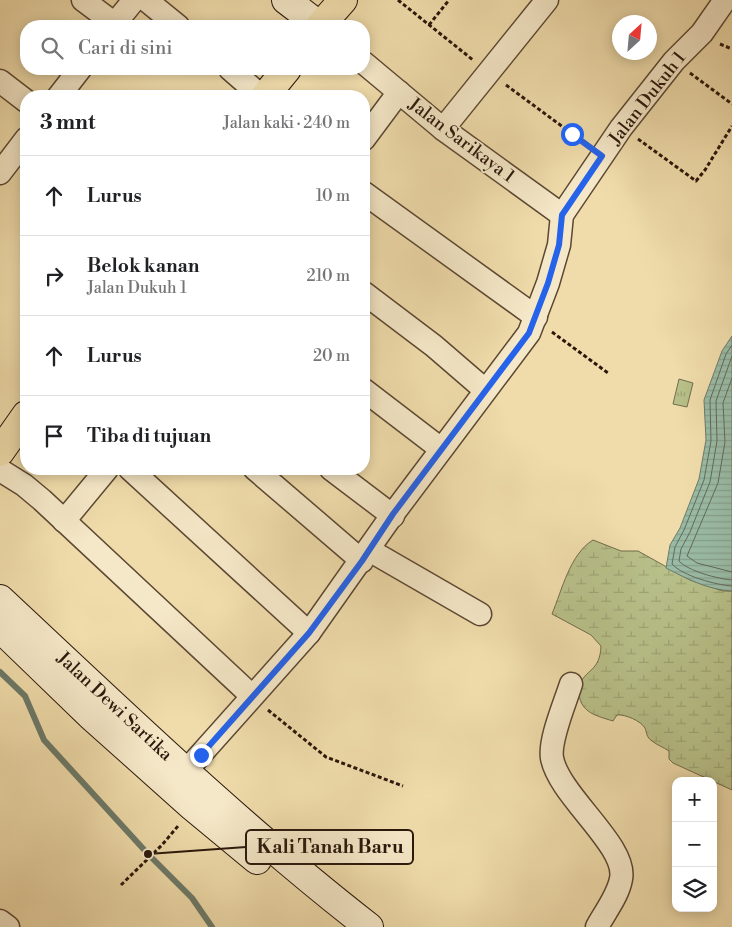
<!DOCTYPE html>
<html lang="id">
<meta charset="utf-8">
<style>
body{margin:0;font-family:"Libre Bodoni",serif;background:#f6f6f6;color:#202124}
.controls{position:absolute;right:15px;bottom:15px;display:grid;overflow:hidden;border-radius:10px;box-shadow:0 2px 12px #0003}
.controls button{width:45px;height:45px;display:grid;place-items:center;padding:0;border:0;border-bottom:1px solid #e0e0e0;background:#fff;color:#202124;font:25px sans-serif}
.compass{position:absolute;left:612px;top:15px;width:45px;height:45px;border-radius:50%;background:#fff;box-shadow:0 2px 12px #0003;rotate:26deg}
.stop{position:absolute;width:15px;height:15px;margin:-11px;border:4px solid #2563eb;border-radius:50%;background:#fff}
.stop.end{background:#2563eb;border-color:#fff;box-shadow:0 1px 5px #0008}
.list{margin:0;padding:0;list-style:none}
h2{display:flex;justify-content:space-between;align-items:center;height:65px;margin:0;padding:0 20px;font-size:21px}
h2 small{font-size:16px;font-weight:400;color:#757577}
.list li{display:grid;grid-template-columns:32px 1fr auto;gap:15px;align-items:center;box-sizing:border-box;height:80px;padding:0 20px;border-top:1px solid #e0e0e0}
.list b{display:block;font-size:19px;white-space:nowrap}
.list p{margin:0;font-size:16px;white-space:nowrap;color:#757577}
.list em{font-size:16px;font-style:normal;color:#757577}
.icon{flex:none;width:28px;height:28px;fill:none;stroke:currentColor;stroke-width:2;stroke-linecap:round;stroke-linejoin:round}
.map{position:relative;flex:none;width:732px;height:927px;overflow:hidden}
.search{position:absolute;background:#fff;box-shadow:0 2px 12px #0003;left:20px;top:20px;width:350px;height:55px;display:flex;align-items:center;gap:12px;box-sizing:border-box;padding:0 18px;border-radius:20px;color:#757577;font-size:19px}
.panel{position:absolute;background:#fff;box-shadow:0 2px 12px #0003;left:20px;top:90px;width:350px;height:385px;border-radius:20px}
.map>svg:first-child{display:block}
.grass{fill:url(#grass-tufts);stroke:#716c4a}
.wetland{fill:url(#wetland-marsh);stroke:#716c4a}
.water{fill:url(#water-rules);stroke:#6d7a69}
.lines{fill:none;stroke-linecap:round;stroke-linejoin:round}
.shore{stroke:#626a59;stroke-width:1}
.stream{stroke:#6d7a69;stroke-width:6}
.street-casing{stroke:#5c4833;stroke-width:25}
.secondary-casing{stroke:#2a170b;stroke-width:30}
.highway-casing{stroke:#2a170b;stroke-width:30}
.path{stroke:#2a170b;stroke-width:3;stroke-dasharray:4 2.5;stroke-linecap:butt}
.street{stroke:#f5e8c8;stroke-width:22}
.secondary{stroke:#f5e8c8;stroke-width:28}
.highway{stroke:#f0dcab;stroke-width:28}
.route{stroke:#2563eb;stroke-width:6}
.labels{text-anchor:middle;stroke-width:4;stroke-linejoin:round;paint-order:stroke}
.street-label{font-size:18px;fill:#2a170b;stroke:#f5e8c8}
.leader{fill:none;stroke:#2a170b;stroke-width:2}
.callout-dot{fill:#2a170b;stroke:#f5e8c8;stroke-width:2}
.callout{fill:#f5e8c8;stroke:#2a170b;stroke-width:2}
.callout-label{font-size:19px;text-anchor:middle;font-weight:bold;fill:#2a170b}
</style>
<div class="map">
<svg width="732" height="927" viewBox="0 0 732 927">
<defs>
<pattern id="grass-tufts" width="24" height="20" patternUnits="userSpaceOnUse" patternTransform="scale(1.25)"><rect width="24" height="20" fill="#b8c089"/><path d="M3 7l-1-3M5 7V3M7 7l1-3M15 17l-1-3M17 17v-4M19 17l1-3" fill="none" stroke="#9ea475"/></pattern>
<pattern id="wetland-marsh" width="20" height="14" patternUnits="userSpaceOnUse" patternTransform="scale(1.25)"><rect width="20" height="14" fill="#b8c089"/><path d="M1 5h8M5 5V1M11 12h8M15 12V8" fill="none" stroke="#9ea475"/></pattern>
<pattern id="water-rules" width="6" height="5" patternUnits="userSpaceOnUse" patternTransform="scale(1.25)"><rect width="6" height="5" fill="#9abca7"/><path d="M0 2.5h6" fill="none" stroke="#85a18e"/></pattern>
</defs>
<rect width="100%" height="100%" fill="#f0dcab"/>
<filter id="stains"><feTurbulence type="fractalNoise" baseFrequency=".004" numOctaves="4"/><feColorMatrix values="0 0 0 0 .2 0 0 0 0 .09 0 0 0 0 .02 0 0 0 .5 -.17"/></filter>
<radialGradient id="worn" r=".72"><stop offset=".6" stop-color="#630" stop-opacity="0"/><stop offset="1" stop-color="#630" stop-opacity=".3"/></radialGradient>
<!-- grass -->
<polygon class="grass" points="679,379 693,383 687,407 673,404"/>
<!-- wetland -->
<path class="wetland" d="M593 540 621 551H638L690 580 723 591H732V790L673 763 669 759V751C663 747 657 745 652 741 646 737 647 733 645 728 641 721 625 714 617 715L613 721C597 716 581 713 579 694 578 691 578 689 579 686 585 669 600 672 601 646L591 635 552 614C562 590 570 554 593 540Z"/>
<!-- water -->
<path class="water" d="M732 336V591C709 590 687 579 666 568L670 545 680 528 699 479 706 440 704 400 722 351Z"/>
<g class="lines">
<!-- shore -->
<g class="shore">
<path d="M732 345 726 354 710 400 711 441 704 480 684 530 675 547 672 564C683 576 716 585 732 586"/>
<path d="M732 356 716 401 717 441 710 482 690 532 681 549 679 561C688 571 718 579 732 580"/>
<polyline points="732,378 723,403 725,442 718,483 687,556 697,563 732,572"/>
</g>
<!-- stream -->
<polyline class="stream" points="0,672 25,696 44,740 148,854 192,898 212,927"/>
<defs>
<g id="street">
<polyline points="83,0 115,24"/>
<polyline points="146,0 178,26"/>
<polyline points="113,26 134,0"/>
<polyline points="364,63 443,129 562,215"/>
<polyline points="230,69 261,96"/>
<polyline points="0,81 26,101"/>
<polyline points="59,96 80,69"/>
<polyline points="443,129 547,0"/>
<polyline points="364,139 399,92"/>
<polyline points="0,173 26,139"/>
<polyline points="364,193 536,317"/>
<polyline points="364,293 434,346 485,390"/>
<polyline points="364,390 441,449"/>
<polyline points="130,469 309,633"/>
<polyline points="255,469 362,561"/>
<polyline points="331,469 393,516"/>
<polyline points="0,470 24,485 42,500 252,696"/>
<polyline points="64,521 107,469"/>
<polyline points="369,550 480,614"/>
<path d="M571 684C565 703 549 740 552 758 559 796 628 846 621 879 618 896 605 912 597 927"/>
<polyline points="185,772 309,633 393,514 529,333 548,283 559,245 562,215 621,128 674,61 702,33 725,0"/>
<polyline points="0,921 8,927"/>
</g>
<g id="secondary">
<polyline points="286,0 320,26"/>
<path d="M0 599C120 711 239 826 369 927"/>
<polyline points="0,628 90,715 193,807 257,860"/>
</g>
<g id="highway">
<polyline points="320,26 343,0"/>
<polyline points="265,96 287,69"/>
<polyline points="0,452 26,415"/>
</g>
</defs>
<!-- street casing -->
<use href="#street" class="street-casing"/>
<!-- secondary casing -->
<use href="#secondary" class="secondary-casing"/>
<!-- highway casing -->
<use href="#highway" class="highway-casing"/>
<!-- path -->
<g class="path">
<polyline points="398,0 473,60"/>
<polyline points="429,25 449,0"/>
<polyline points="720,44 732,49"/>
<polyline points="690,73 732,104"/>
<polyline points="506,85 586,144"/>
<polyline points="638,139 696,181 705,170 732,126"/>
<polyline points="552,332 608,373"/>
<polyline points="268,710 326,757 403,786"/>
<polyline points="121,885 162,845 178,826"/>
</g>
<!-- street -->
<use href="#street" class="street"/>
<!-- secondary -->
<use href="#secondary" class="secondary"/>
<!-- highway -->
<use href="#highway" class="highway"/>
</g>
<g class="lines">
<!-- route -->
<polyline class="route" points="201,755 309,633 362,561 393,514 529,333 548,283 559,245 562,215 602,156 572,134"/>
</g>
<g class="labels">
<!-- street labels -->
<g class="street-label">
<text transform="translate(647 98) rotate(-52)" y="6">Jalan Dukuh 1</text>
<text transform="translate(462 140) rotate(37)" y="6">Jalan Sarikaya 1</text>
<text transform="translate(115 706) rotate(43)" y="6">Jalan Dewi Sartika</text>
</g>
</g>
<!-- callouts -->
<path class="leader" d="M148 854L246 847"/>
<circle class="callout-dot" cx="148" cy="854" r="5"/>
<rect class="callout" x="246" y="830" width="167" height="34" rx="5"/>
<g class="callout-label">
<text x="330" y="853">Kali Tanah Baru</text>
</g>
<rect width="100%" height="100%" filter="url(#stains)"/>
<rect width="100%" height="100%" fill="url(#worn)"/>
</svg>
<div class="controls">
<button>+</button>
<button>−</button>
<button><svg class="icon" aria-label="layers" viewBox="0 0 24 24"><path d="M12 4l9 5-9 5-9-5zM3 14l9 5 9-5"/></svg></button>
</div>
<svg class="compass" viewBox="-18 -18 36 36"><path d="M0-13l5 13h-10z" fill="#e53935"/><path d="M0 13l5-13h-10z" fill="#757577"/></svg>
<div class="stop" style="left:572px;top:134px"></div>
<div class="stop end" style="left:201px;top:755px"></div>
<div class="search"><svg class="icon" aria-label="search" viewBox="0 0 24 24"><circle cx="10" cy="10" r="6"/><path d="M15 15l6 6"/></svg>Cari di sini</div>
<section class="panel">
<h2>3 mnt<small>Jalan kaki · 240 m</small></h2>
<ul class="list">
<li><svg class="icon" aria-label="ahead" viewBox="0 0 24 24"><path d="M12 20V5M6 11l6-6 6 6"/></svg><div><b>Lurus</b></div><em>10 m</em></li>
<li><svg class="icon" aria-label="right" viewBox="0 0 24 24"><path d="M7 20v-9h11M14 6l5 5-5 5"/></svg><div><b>Belok kanan</b><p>Jalan Dukuh 1</p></div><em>210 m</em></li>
<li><svg class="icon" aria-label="ahead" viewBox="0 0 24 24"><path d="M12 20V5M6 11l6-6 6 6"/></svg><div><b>Lurus</b></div><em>20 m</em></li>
<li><svg class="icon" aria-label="arrive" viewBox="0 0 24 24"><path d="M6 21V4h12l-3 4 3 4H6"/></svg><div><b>Tiba di tujuan</b></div></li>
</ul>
</section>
</div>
